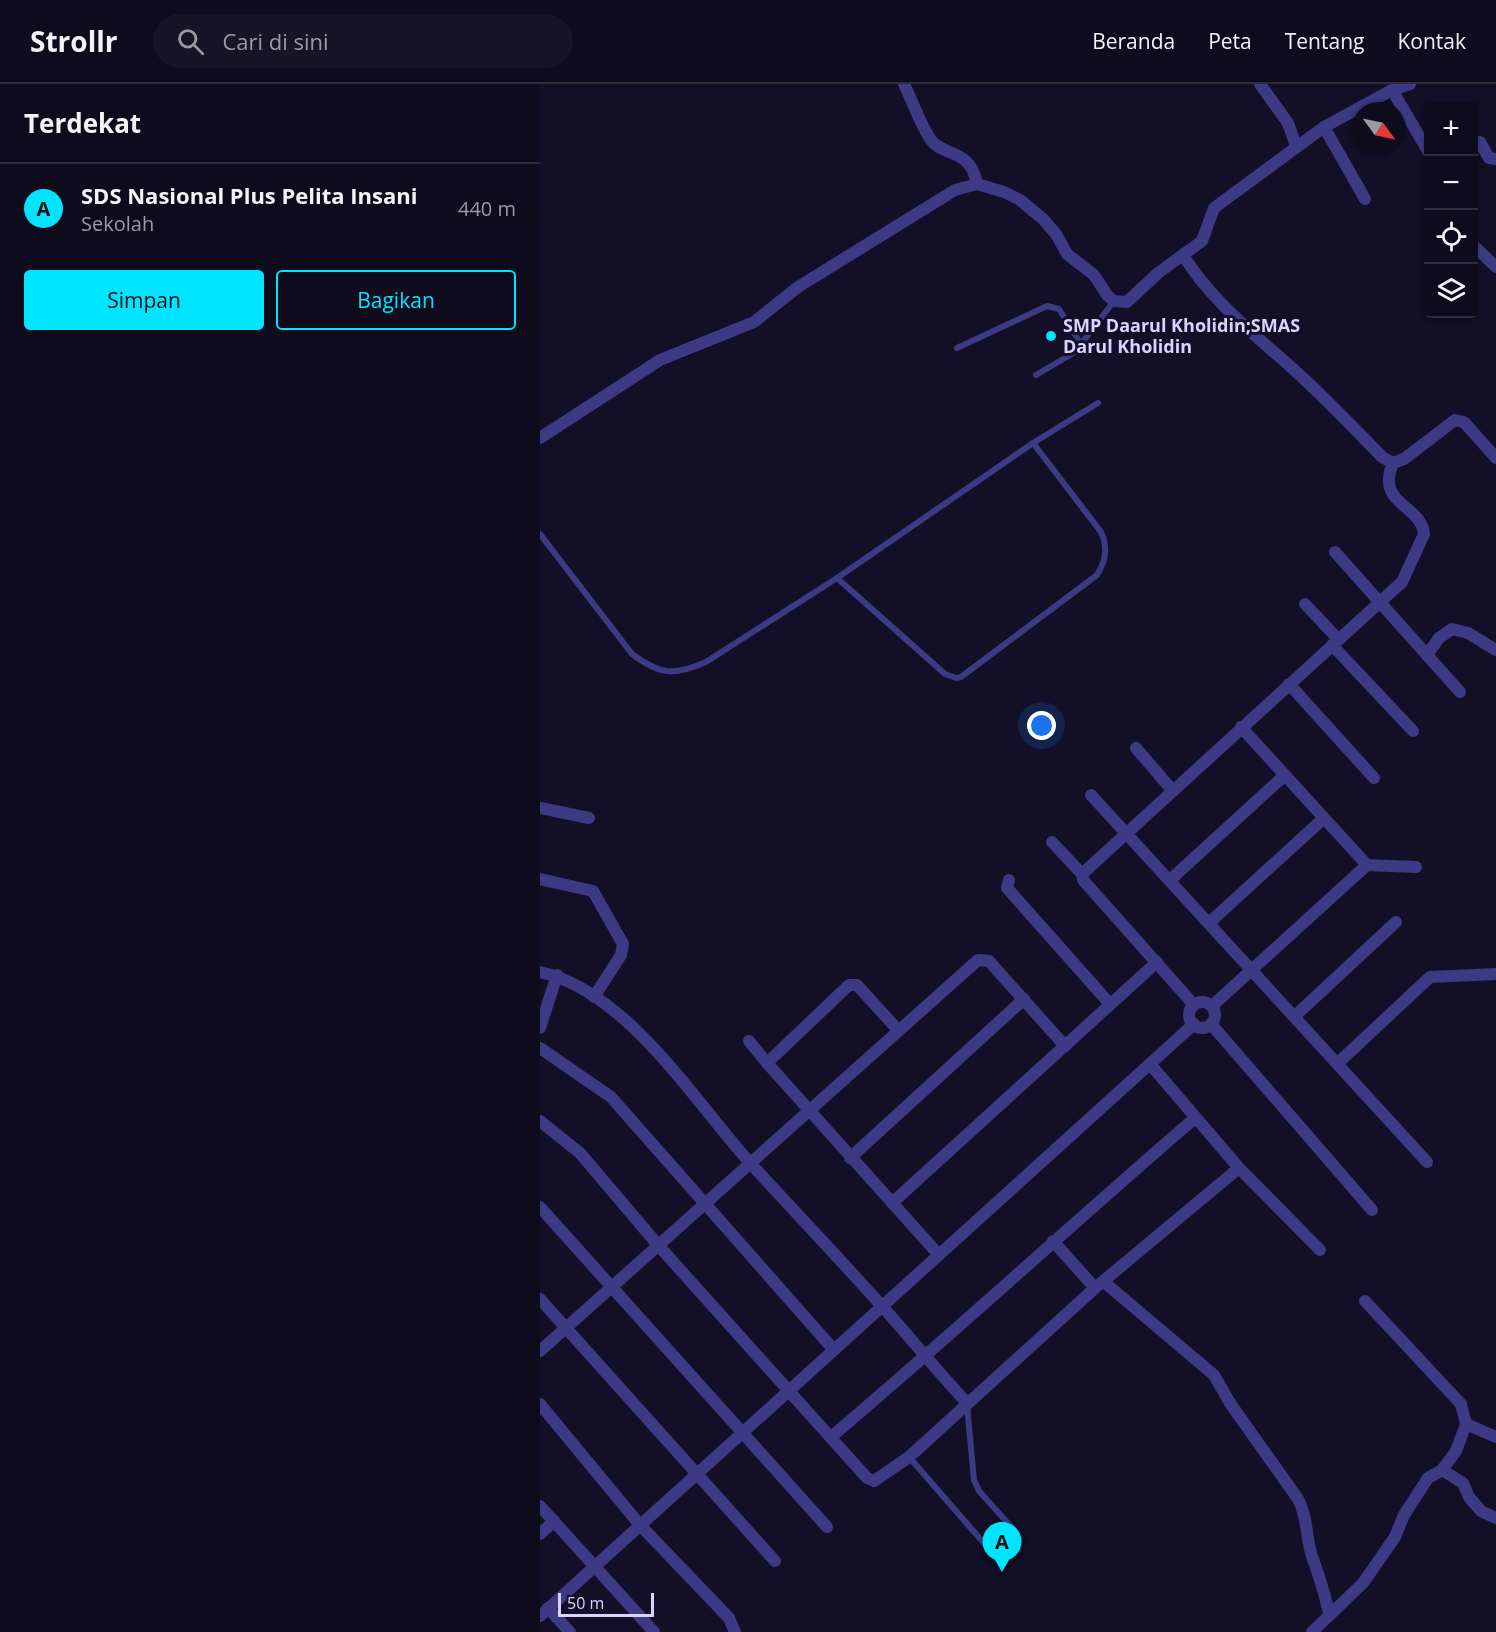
<!DOCTYPE html>
<html lang="id">
<meta charset="utf-8">
<style>
body{margin:0;font-family:"Open Sans",sans-serif;background:#171425;color:#f1f3f6}
.controls{position:absolute;right:18px;top:18px;display:grid;overflow:hidden;border-radius:6px;box-shadow:0 2px 4px #0004}
.controls button{width:54px;height:54px;display:grid;place-items:center;padding:0;border:0;border-bottom:2px solid #2e2b3b;background:#0e0b1c;color:#f1f3f6;font:30px sans-serif}
.compass{position:absolute;left:812px;top:18px;width:54px;height:54px;border-radius:50%;background:#0e0b1c;box-shadow:0 2px 4px #0004;rotate:123deg}
.scale{position:absolute;left:18px;bottom:15px;width:96px;box-sizing:border-box;padding-left:6px;border:3px solid #d9d4ff;border-top:0;font-size:16px;line-height:21px;white-space:nowrap;color:#d9d4ff;-webkit-text-stroke:4px #130f26;paint-order:stroke}
.you{position:absolute;left:502px;top:642px;width:21px;height:21px;margin:-15px;border:4px solid #fff;border-radius:50%;background:#1a73e8;box-shadow:0 0 0 9px #1a73e833}
.badge{display:grid;place-items:center;width:39px;height:39px;border-radius:50%;background:#00e5ff;color:#111;font-size:20px;font-weight:700}
.pin{position:absolute;translate:-50% -50px;filter:drop-shadow(0 2px 3px #0008)}
.pin::after{content:'';position:absolute;top:32px;width:21px;height:18px;background:inherit;clip-path:polygon(0 0,100% 0,50% 100%)}
.list{margin:0;padding:0;list-style:none}
h2{display:flex;justify-content:space-between;align-items:center;height:78px;margin:0;padding:0 24px;font-size:26px}
h2 small{font-size:20px;font-weight:400;color:#9b9ba3}
.list li{display:grid;grid-template-columns:39px 1fr auto;gap:18px;align-items:center;box-sizing:border-box;height:90px;padding:0 24px;border-top:2px solid #2e2b3b}
.list b{display:block;font-size:22px;white-space:nowrap}
.list p{margin:0;font-size:20px;white-space:nowrap;color:#9b9ba3}
.list em{font-size:20px;font-style:normal;color:#9b9ba3}
.actions{display:flex;gap:12px;padding:18px 24px}
.actions a{flex:1;padding:14px 0;border:2px solid #00e5ff;border-radius:6px;text-align:center;font-size:21px;color:#00e5ff}
.actions .main{background:#00e5ff;color:#111}
.icon{flex:none;width:33px;height:33px;fill:none;stroke:currentColor;stroke-width:2;stroke-linecap:round;stroke-linejoin:round}
.map{position:relative;flex:none;width:956px;height:1548px;overflow:hidden}
header{display:flex;align-items:center;gap:36px;box-sizing:border-box;height:84px;padding:0 30px;background:#0e0b1c;border-bottom:2px solid #2e2b3b}
header strong{font-size:28px}
nav{display:flex;gap:33px;margin-inline-start:auto;font-size:21px}
.search{width:420px;height:54px;background:#171425;display:flex;align-items:center;gap:15px;box-sizing:border-box;padding:0 21px;border-radius:33px;color:#9b9ba3;font-size:22px}
main{display:flex}
aside{flex:1;background:#0e0b1c}
.map>svg:first-child{display:block}
.lines{fill:none;stroke-linecap:round;stroke-linejoin:round}
.service{stroke:#3d3a85;stroke-width:6}
.minor{stroke:#3d3a85;stroke-width:12}
.poi-dot{fill:#00e5ff;stroke:#130f26;stroke-width:2}
.labels{text-anchor:middle;stroke-width:6;stroke-linejoin:round;paint-order:stroke}
.poi-label{font-size:18px;font-weight:bold;fill:#d9d4ff;stroke:#130f26;text-anchor:start}
</style>
<header>
<strong>Strollr</strong>
<div class="search"><svg class="icon" aria-label="search" viewBox="0 0 24 24"><circle cx="10" cy="10" r="6"/><path d="M15 15l6 6"/></svg>Cari di sini</div>
<nav><a>Beranda</a><a>Peta</a><a>Tentang</a><a>Kontak</a></nav>
</header>
<main>
<aside>
<h2>Terdekat<small></small></h2>
<ul class="list">
<li><span class="badge">A</span><div><b>SDS Nasional Plus Pelita Insani</b><p>Sekolah</p></div><em>440 m</em></li>
</ul>
<div class="actions"><a class="main">Simpan</a><a>Bagikan</a></div>
</aside>
<div class="map">
<svg width="956" height="1548" viewBox="0 0 956 1548">
<rect width="100%" height="100%" fill="#130f26"/>
<g class="lines">
<!-- service -->
<g class="service">
<polyline points="417,264 507,222 519,225 541,260"/>
<polyline points="496,291 535,268 574,217"/>
<path d="M0 450 92 570C120 591 134 592 166 578L297 494 493 359 558 319"/>
<path d="M297 494 405 590 416 594 421 593 557 491C566 476 568 464 561 448L493 359"/>
<polyline points="427,1321 434,1396 439,1407 474,1446"/>
<polyline points="369,1373 449,1465"/>
</g>
<!-- minor -->
<g class="minor">
<path d="M364 0C373 18 380 40 391 56 403 73 431 64 437 100"/>
<polyline points="720,0 748,39 756,62"/>
<polyline points="852,6 888,67"/>
<polyline points="784,43 825,115"/>
<polyline points="934,64 940,58 949,74 956,75"/>
<polyline points="934,162 956,183"/>
<path d="M643 171C674 221 721 255 764 295 791 320 817 347 842 373L853 379"/>
<polyline points="0,354 120,276 214,238 258,203 415,106 437,100 464,108 480,116 503,135 516,150 527,170 554,191 567,211 574,217 587,218 618,189 662,157 674,124 784,43 852,6 870,0"/>
<polyline points="795,468 920,608"/>
<polyline points="765,520 798,555"/>
<polyline points="792,561 873,647"/>
<polyline points="887,571 899,554 912,545 928,549 956,566"/>
<polyline points="749,600 834,694"/>
<polyline points="596,664 632,706"/>
<polyline points="551,711 887,1078"/>
<polyline points="0,724 49,734"/>
<polyline points="512,758 542,790"/>
<polyline points="827,781 876,783"/>
<polyline points="0,795 53,807 83,860 81,871 54,913"/>
<polyline points="469,796 467,804 570,920"/>
<polyline points="630,796 745,691"/>
<polyline points="669,839 784,734"/>
<path d="M0 888C86 906 155 1018 211 1080 254 1127 298 1173 340 1220 370 1253 397 1287 427 1319"/>
<circle cx="662" cy="931" r="13"/>
<path d="M654 921 543 796 542 790 862 498 884 450C881 420 835 421 853 379L864 375 915 336 924 338 956 374"/>
<polyline points="672,922 827,781 701,643"/>
<polyline points="755,932 856,838"/>
<polyline points="671,940 832,1126"/>
<polyline points="0,944 17,891"/>
<polyline points="358,946 317,901 309,901 227,979 399,1171"/>
<polyline points="209,957 227,979"/>
<polyline points="0,964 71,1013 294,1266"/>
<polyline points="798,979 890,893 956,890"/>
<polyline points="610,980 699,1084 780,1166"/>
<polyline points="0,1037 40,1069 118,1161 327,1394 334,1397 369,1373 555,1204 699,1084"/>
<polyline points="310,1074 484,915"/>
<polyline points="352,1119 617,878"/>
<polyline points="0,1123 287,1443"/>
<polyline points="513,1157 555,1204"/>
<path d="M564 1198 674 1291 690 1319 758 1415C769 1436 765 1455 773 1475 780 1495 785 1509 789 1530"/>
<polyline points="0,1215 235,1477"/>
<polyline points="0,1267 438,876 449,877 525,962"/>
<polyline points="0,1320 100,1441 189,1534 195,1548"/>
<polyline points="926,1340 956,1353"/>
<path d="M291 1353C414 1249 533 1139 655 1034"/>
<polyline points="902,1386 923,1399 929,1413 941,1427 956,1434"/>
<polyline points="0,1422 114,1548"/>
<polyline points="0,1450 14,1437"/>
<polyline points="8,1524 30,1548"/>
<polyline points="0,1532 654,940"/>
<polyline points="772,1548 823,1499 855,1453 864,1431 888,1394 902,1386 916,1367 926,1340 921,1320 825,1217"/>
</g>
</g>
<!-- markers -->
<circle class="poi-dot" cx="511" cy="252" r="6"/>
<g class="labels">
<!-- poi labels -->
<g class="poi-label">
<text x="523" y="248">SMP Daarul Kholidin;SMAS<tspan x="523" dy="21">Darul Kholidin</tspan></text>
</g>
</g>
</svg>
<div class="controls">
<button>+</button>
<button>−</button>
<button><svg class="icon" aria-label="locate" viewBox="0 0 24 24"><circle cx="12" cy="12" r="6"/><path d="M12 2v4M12 18v4M2 12h4M18 12h4"/></svg></button>
<button><svg class="icon" aria-label="layers" viewBox="0 0 24 24"><path d="M12 4l9 5-9 5-9-5zM3 14l9 5 9-5"/></svg></button>
</div>
<svg class="compass" viewBox="-18 -18 36 36"><path d="M0-13l5 13h-10z" fill="#e53935"/><path d="M0 13l5-13h-10z" fill="#9b9ba3"/></svg>
<div class="scale">50 m</div>
<div class="you"></div>
<div class="pin badge" style="left:462px;top:1488px">A</div>
</div>
</main>
